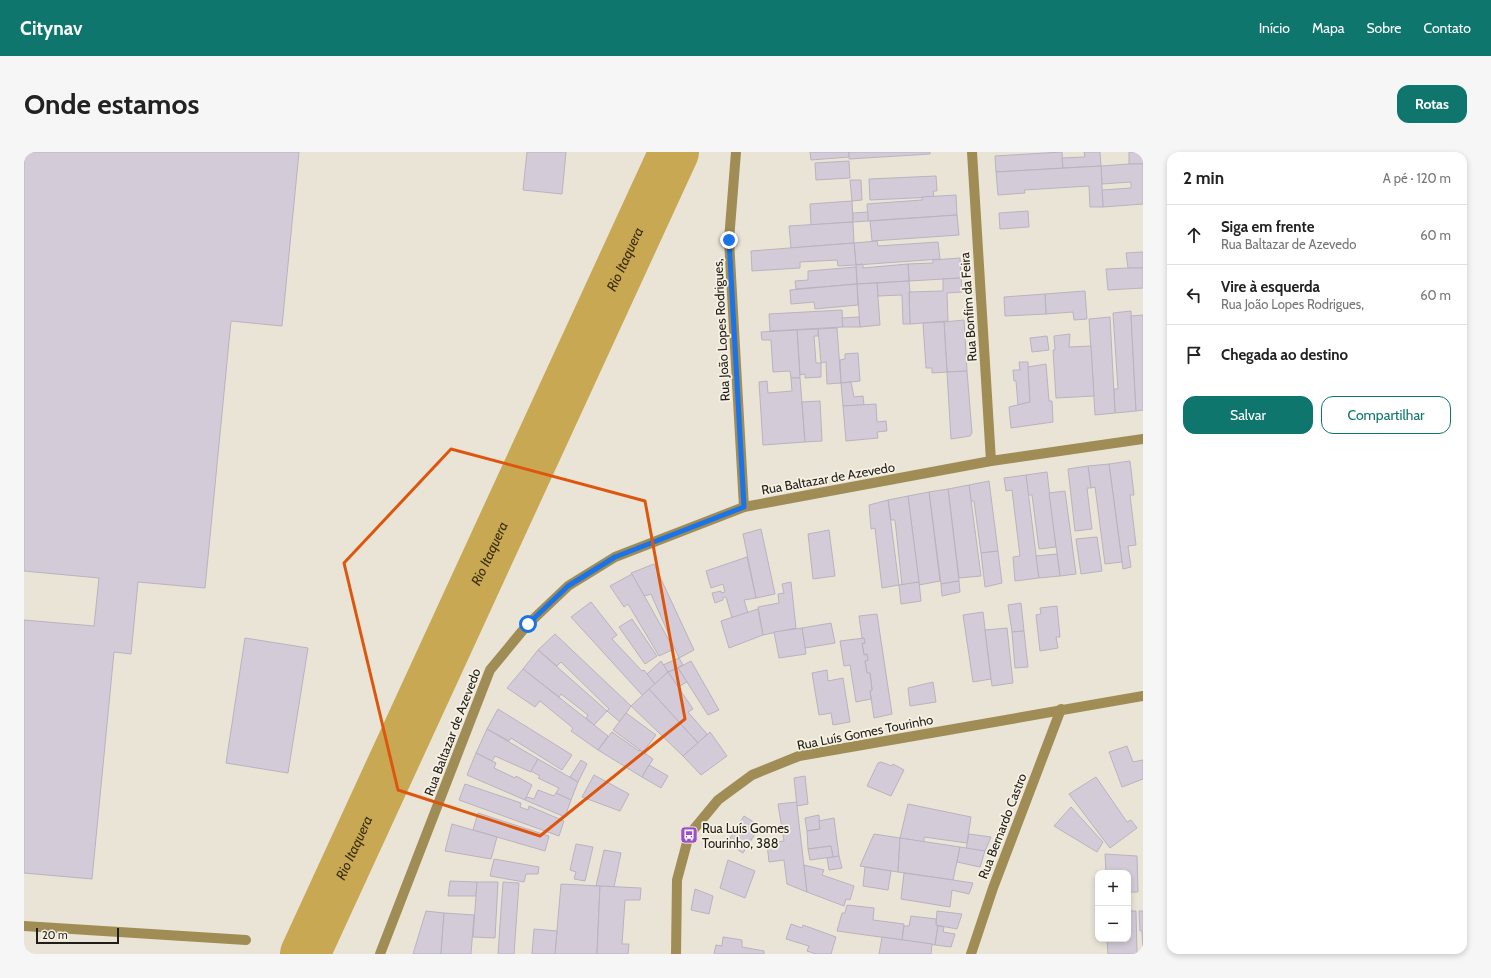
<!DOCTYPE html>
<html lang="pt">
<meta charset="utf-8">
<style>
body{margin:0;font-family:Cabin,sans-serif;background:#f6f6f6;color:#222}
.controls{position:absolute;right:12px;bottom:12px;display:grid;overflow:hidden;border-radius:8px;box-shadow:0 2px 6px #0003}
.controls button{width:36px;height:36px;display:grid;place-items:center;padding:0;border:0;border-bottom:1px solid #e0e0e0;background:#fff;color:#222;font:20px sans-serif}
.scale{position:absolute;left:12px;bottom:10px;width:83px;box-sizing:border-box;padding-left:4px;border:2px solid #201e19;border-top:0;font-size:11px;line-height:14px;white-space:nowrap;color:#201e19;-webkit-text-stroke:3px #f6f1e3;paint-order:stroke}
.stop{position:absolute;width:12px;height:12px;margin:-9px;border:3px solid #1a73e8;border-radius:50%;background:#fff}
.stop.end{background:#1a73e8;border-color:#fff;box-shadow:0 1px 4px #0008}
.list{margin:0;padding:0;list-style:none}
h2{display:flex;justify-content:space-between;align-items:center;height:52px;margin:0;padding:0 16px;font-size:17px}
h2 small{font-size:13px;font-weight:400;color:#767676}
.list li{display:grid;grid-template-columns:26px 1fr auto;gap:12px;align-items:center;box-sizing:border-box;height:60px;padding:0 16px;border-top:1px solid #e0e0e0}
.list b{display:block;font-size:15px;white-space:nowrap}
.list p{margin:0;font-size:13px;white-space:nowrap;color:#767676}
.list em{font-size:13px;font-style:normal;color:#767676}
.actions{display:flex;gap:8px;padding:12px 16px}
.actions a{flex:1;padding:9px 0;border:1px solid #0f766e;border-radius:12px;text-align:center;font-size:14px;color:#0f766e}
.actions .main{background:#0f766e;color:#fff}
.icon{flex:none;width:22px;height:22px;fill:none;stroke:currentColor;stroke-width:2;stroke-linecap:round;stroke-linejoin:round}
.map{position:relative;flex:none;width:1119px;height:802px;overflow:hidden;border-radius:12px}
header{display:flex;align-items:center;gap:24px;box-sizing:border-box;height:56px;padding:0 20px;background:#0f766e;color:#fff}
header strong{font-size:19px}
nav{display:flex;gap:22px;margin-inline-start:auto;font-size:14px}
.intro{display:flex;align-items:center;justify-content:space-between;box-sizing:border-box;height:96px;padding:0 24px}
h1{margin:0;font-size:28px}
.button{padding:10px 18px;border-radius:12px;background:#0f766e;color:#fff;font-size:14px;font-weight:700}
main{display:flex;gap:24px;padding:0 24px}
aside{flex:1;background:#fff;border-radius:12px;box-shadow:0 2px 6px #0003}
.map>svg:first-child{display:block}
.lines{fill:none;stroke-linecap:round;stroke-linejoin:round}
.river{stroke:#c8a853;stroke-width:50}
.building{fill:#d3ccd8;stroke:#bab2bf}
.minor{stroke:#a08c55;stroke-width:10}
.route{stroke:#1a73e8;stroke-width:5}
.marked{fill:none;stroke:#de560d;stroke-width:3;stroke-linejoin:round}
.labels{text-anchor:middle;stroke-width:3.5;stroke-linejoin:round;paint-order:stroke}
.street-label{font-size:13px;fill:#201e19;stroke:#f6f1e3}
.poi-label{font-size:13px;fill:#201e19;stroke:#f6f1e3;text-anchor:start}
.water-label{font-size:14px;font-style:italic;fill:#3b2e07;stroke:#f6f1e3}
</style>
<header>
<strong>Citynav</strong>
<nav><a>Início</a><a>Mapa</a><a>Sobre</a><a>Contato</a></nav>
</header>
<div class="intro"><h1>Onde estamos</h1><a class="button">Rotas</a></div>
<main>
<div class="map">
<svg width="1119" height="802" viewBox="0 0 1119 802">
<rect width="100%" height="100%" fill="#e9e4d6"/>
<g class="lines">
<!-- river -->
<path class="river" id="s1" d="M281 802 650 0"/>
</g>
<!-- building -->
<g class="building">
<polygon points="0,0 275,0 258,174 207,169 181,436 114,430 107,502 90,500 68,727 0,721 0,468 70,474 75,426 0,419"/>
<polygon points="503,0 542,0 538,42 499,38"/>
<polygon points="786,0 825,0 825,5 787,8"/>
<polygon points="825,0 906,0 906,2 825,7"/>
<polygon points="1038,0 1039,16 972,20 971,4"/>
<polygon points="1060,0 1076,0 1077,14 1039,16 1038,6 1061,5"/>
<rect x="1105" y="0" width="14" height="12"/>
<polygon points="825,9 826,26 792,28 791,11"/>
<polygon points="1105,12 1119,12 1119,52 1079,55 1078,38 1107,36 1107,30 1078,32 1077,14"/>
<polygon points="1077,14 1079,55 1066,55 1065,34 1000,38 1001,41 974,43 972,20"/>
<polygon points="912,24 913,39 909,39 910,45 846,48 845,27"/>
<polygon points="826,28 837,28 838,48 828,49"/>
<polygon points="932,43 933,63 844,69 843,52 898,48 898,45"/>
<polygon points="828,49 829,70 787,73 786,52"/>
<polygon points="1004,59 1005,75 976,77 975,61"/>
<polygon points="844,60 844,69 829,70 829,61"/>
<polygon points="933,63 935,83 848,89 846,69"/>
<polygon points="829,70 830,91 767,96 765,74"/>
<polygon points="853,89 854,94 914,90 916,107 832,113 830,91"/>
<polygon points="830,91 832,113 814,114 813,108 776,110 776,116 728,119 727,99"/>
<polygon points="1119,100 1119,116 1104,116 1102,101"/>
<polygon points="936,106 937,126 885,129 884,112 909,111 909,108"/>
<polygon points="839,112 839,116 884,112 885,129 833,132 832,113"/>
<polygon points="832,115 833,132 772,137 771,129 784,128 784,119"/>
<polygon points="1104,116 1119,116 1119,136 1084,138 1082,117"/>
<polygon points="937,126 938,140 923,141 924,169 886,172 885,140 919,139 919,127"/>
<polygon points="885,129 886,140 885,140 886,172 879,172 878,143 854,144 853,131"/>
<polygon points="853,131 856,173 836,175 833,132"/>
<polygon points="833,132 834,153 791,157 790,150 767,152 766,138"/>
<polygon points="1061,139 1063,167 1050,168 1049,160 1022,162 1021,142"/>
<polygon points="1021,142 1022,162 981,164 980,145"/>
<polygon points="818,158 819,175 746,179 745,162"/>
<polygon points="1107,159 1112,259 1091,261 1090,237 1094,237 1089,161"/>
<polygon points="1119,163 1119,258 1112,259 1107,164"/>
<polygon points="835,165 836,175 819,175 818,166"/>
<polygon points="1086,165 1091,261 1071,263 1065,167"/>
<polygon points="940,168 943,219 923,220 920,170"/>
<polygon points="920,170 923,220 908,221 908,216 902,216 899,171"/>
<polygon points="813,176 817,231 803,232 802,210 797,211 794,177"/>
<polygon points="794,177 794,184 790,184 792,211 797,211 797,225 781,226 781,222 776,223 773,178"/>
<polygon points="773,178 776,226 767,226 766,219 749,220 747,188 738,188 737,180"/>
<polygon points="1046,182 1045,195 1067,194 1070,244 1032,246 1029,198 1031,198 1030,184"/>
<polygon points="1023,184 1025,198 1008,200 1006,186"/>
<polygon points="834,201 836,229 817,231 816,208 821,207 821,202"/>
<polygon points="995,210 1004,210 1006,250 994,253 992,229 990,229 989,218 996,218"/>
<polygon points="1022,212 1025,249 1028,249 1029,270 987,276 985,255 1006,250 1004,215"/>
<polygon points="943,219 948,281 946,284 927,287 923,220"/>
<polygon points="767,226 776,226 781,290 739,293 735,230 743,229 744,241 768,239"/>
<polygon points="827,230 830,245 839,244 840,253 819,254 817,231"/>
<polygon points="796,249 798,289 781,290 778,250"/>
<polygon points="852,252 853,270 862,269 863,279 853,280 854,286 822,289 819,254"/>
<polygon points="1106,309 1110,343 1106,343 1112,393 1104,394 1107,415 1099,417 1085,312"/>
<polygon points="1085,312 1098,410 1081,412 1071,335 1067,336 1064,314"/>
<polygon points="1064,314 1067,336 1063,336 1068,377 1051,379 1044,317"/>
<polygon points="1023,320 1032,395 1015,397 1008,343 1004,343 1002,323"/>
<polygon points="1002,323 1015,426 991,429 989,405 996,404 988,338 982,339 980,326"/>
<polygon points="965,329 974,399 957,401 950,349 947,349 945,333"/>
<polygon points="945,333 957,424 935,426 924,337"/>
<polygon points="924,337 935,429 917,432 905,340"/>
<polygon points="1041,339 1052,422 1036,424 1025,341"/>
<polygon points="905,340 916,429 895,433 884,344"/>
<polygon points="884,344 895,430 878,433 871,368 867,368 864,348"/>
<polygon points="864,348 875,433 858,436 851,376 847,377 845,353"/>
<polygon points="737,377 751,442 732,446 719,382"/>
<polygon points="805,378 811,424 789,427 784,382"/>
<polygon points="1073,385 1078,419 1057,422 1052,387"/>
<polygon points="974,399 978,431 961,435 957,401"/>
<polygon points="1033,402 1036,424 1015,426 1012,404"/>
<polygon points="723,405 732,446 720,448 724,461 708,466 702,445 699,445 699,448 691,451 688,441 697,439 697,441 701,440 699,432 687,436 682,419"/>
<polygon points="630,412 670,498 655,506 627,442 620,444 607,421"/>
<polygon points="608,422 650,497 635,504 604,452 600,455 586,434"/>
<polygon points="935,429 936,440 918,444 917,432"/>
<polygon points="767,430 772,476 739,483 734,455 755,451 754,442 760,441 758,432"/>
<polygon points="895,430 897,449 877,452 875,433"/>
<polygon points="567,450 593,483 588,487 618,519 620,518 631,532 619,544 547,465"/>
<polygon points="997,451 1000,479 988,480 984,453"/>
<polygon points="1033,454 1036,485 1032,485 1034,496 1016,499 1012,463 1017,462 1016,456"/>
<polygon points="734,457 739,483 705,496 697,469"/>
<polygon points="959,460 967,527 949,530 939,463"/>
<polygon points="853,462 868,562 850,566 846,539 848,538 846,521 843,521 841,509 844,508 843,502 840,503 838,491 841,491 840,486 838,486 835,464"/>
<polygon points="608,467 633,504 621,512 595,475"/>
<polygon points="807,471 811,491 781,496 778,476"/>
<polygon points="778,476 782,502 755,506 750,480"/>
<polygon points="983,476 989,531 968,534 961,478"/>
<polygon points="1000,479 1004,515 991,516 988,480"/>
<polygon points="531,482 607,554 596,570 583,559 585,557 537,510 533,514 514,498"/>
<polygon points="221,486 284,496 264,621 202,611"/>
<polygon points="840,486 841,491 838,491 840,503 843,502 844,508 841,509 843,521 846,521 848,538 846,539 847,547 832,550 826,513 820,514 816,489"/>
<polygon points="514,498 583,559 570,573 562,566 564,563 537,542 535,545 499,517"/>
<polygon points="655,506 659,513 644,520 639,513"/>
<polygon points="637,509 644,520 631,532 623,522"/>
<polygon points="667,509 695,558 684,563 654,516"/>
<polygon points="654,516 663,530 654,535 644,520"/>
<polygon points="499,517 584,584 574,598 547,579 549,576 516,549 511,555 483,536"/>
<polygon points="803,518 804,529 819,526 826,570 809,573 807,561 795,563 788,521"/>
<polygon points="644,520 669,557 664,560 683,582 674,591 625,537"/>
<polygon points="909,530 912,550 886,554 884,536"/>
<polygon points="625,537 674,591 659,604 607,554"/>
<polygon points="474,557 548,603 538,618 487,586 485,589 463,577"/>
<polygon points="602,561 632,583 619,600 589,578"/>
<polygon points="463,577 514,607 507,620 471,604 468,609 452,601"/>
<polygon points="588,580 615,599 616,598 629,607 618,625 574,598"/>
<polygon points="686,580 703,604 677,623 659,604"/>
<polygon points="1103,594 1109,610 1119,608 1119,627 1098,635 1085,600"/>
<polygon points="452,601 472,611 470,616 491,626 492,624 508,633 501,648 443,623"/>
<polygon points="514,607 554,630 547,648 532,641 535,636 514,626 516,624 507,619"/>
<polygon points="557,608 563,612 554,630 546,625"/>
<polygon points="857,610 868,614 869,612 880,618 867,644 843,634 854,611"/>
<polygon points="625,613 644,624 637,636 618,625"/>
<polygon points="570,623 605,642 596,659 558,645"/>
<polygon points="781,624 784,652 773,654 770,626"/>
<polygon points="1072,625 1103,670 1107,668 1113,676 1086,696 1045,642"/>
<polygon points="441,632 497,651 496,655 504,658 505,654 540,669 535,684 435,648"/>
<polygon points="514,638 530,644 532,641 547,648 541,665 501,648 503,645 510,647"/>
<polygon points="773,650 773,654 783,740 763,732 760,708 745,710 743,692 760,689 754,652"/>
<polygon points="884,652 947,665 943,691 900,685 900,690 876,686"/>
<polygon points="1047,655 1079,690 1073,700 1030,674"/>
<polygon points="454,661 525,684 521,699 449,678"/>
<polygon points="795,663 796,677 783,679 781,666"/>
<polygon points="720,664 736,674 719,701 703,691"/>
<polygon points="810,666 815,704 809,705 807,694 784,697 783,679 796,677 795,669"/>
<polygon points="428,672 473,685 467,707 421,699"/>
<polygon points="850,682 876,686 874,720 836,714"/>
<polygon points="945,682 967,685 961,699 942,697"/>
<polygon points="876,686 936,695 929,728 874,720"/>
<polygon points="552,692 569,695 561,729 550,727 552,720 546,718"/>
<polygon points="807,694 809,705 786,708 784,697"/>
<polygon points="936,695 961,699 956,715 933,710"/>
<polygon points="580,698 597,701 590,735 572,734"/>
<polygon points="1081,702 1113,704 1114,740 1104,740 1104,721 1082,721"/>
<polygon points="815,704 818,716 805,718 803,706"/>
<polygon points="470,707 515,715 514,722 502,722 500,730 466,724"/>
<polygon points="704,708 731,719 721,746 696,736"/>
<polygon points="780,713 800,718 798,723 830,734 826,748 822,747 820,754 783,740"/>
<polygon points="841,715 867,719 864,738 839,734"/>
<polygon points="880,721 929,728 949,731 945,742 928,738 926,755 877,747"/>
<polygon points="426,729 453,730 452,744 424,744"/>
<polygon points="453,730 474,730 471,786 449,785"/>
<polygon points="479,730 495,731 490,802 474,802"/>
<polygon points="537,732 576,734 573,802 531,802"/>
<polygon points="576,734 617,736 616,748 601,748 598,792 605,792 604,802 573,802"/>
<polygon points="671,737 689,744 685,762 667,758"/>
<polygon points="823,753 850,756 849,768 880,772 878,788 813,779 818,761 821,761"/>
<polygon points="402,759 420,761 417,802 389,802"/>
<polygon points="913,759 938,762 933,777 912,773"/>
<polygon points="1104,759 1112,759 1113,802 1084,802 1083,787 1104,787"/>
<polygon points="1115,759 1119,759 1119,802 1118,779 1116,779"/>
<polygon points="420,761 450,763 447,802 417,802"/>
<polygon points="887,764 912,767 912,773 914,774 911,793 878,788 880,774 885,774"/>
<polygon points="767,772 778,776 779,773 812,785 807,802 792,802 783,799 785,794 762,787"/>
<polygon points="914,774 920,775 919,780 931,782 927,795 911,793"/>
<polygon points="510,777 533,779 531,802 508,802"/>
<polygon points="699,785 718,788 718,795 740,799 740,802 690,802 692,793 698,794"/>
<polygon points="858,785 908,792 907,802 855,802"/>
</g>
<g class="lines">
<!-- minor -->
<g class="minor">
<polyline points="712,0 705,88 720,355"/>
<polyline points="948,0 967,309"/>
<polyline points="0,774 222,788"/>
<polyline points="356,802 466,518 504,472 544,434 591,405 720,355 967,309 1119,287"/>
<polyline points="652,802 653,728 665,683 694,648 728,623 775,604 1119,544"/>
<polyline points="947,802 969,736 1037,557"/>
</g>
</g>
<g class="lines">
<!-- route -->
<polyline class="route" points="504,472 544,434 591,405 720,355 705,88"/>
</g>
<!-- marked area -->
<path class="marked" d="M427 297 621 349 661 567 516 684 374 638 320 411Z"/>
<!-- icons -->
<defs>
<symbol id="bus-square" viewBox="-11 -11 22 22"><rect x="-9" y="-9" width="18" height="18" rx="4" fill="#9a50c3" stroke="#f6f1e3"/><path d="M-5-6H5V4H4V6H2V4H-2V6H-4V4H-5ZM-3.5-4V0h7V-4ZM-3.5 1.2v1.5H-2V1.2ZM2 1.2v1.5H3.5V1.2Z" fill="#fff"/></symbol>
</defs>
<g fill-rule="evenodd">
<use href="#bus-square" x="655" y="673" width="20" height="20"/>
</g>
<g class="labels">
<!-- street labels -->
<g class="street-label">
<text transform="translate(944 155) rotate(-94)" y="5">Rua Bonfim da Feira</text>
<text transform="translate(697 178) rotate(-93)" y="5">Rua João Lopes Rodrigues,</text>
<text transform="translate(804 326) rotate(-10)" y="5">Rua Baltazar de Azevedo</text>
<text transform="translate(428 580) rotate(-69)" y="5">Rua Baltazar de Azevedo</text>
<text transform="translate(841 580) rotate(-11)" y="5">Rua Luís Gomes Tourinho</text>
<text transform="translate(978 674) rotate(-69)" y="5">Rua Bernardo Castro</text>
</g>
<!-- poi labels -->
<g class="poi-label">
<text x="678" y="681">Rua Luís Gomes<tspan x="678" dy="15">Tourinho, 388</tspan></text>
</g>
<!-- water labels -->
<g class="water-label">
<text dy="5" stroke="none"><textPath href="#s1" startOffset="765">Rio Itaquera</textPath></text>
<text dy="5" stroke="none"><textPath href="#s1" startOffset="441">Rio Itaquera</textPath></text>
<text dy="5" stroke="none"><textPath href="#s1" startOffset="117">Rio Itaquera</textPath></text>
</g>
</g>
</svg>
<div class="controls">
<button>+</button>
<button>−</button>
</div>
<div class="scale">20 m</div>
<div class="stop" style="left:504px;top:472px"></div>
<div class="stop end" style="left:705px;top:88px"></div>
</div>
<aside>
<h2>2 min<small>A pé · 120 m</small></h2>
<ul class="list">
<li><svg class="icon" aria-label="ahead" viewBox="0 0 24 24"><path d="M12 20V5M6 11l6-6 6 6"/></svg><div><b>Siga em frente</b><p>Rua Baltazar de Azevedo</p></div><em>60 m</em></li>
<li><svg class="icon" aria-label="left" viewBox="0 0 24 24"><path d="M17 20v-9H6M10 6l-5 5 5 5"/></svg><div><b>Vire à esquerda</b><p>Rua João Lopes Rodrigues,</p></div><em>60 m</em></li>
<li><svg class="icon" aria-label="arrive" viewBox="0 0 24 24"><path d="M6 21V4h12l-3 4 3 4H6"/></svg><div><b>Chegada ao destino</b></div></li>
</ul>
<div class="actions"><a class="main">Salvar</a><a>Compartilhar</a></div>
</aside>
</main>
